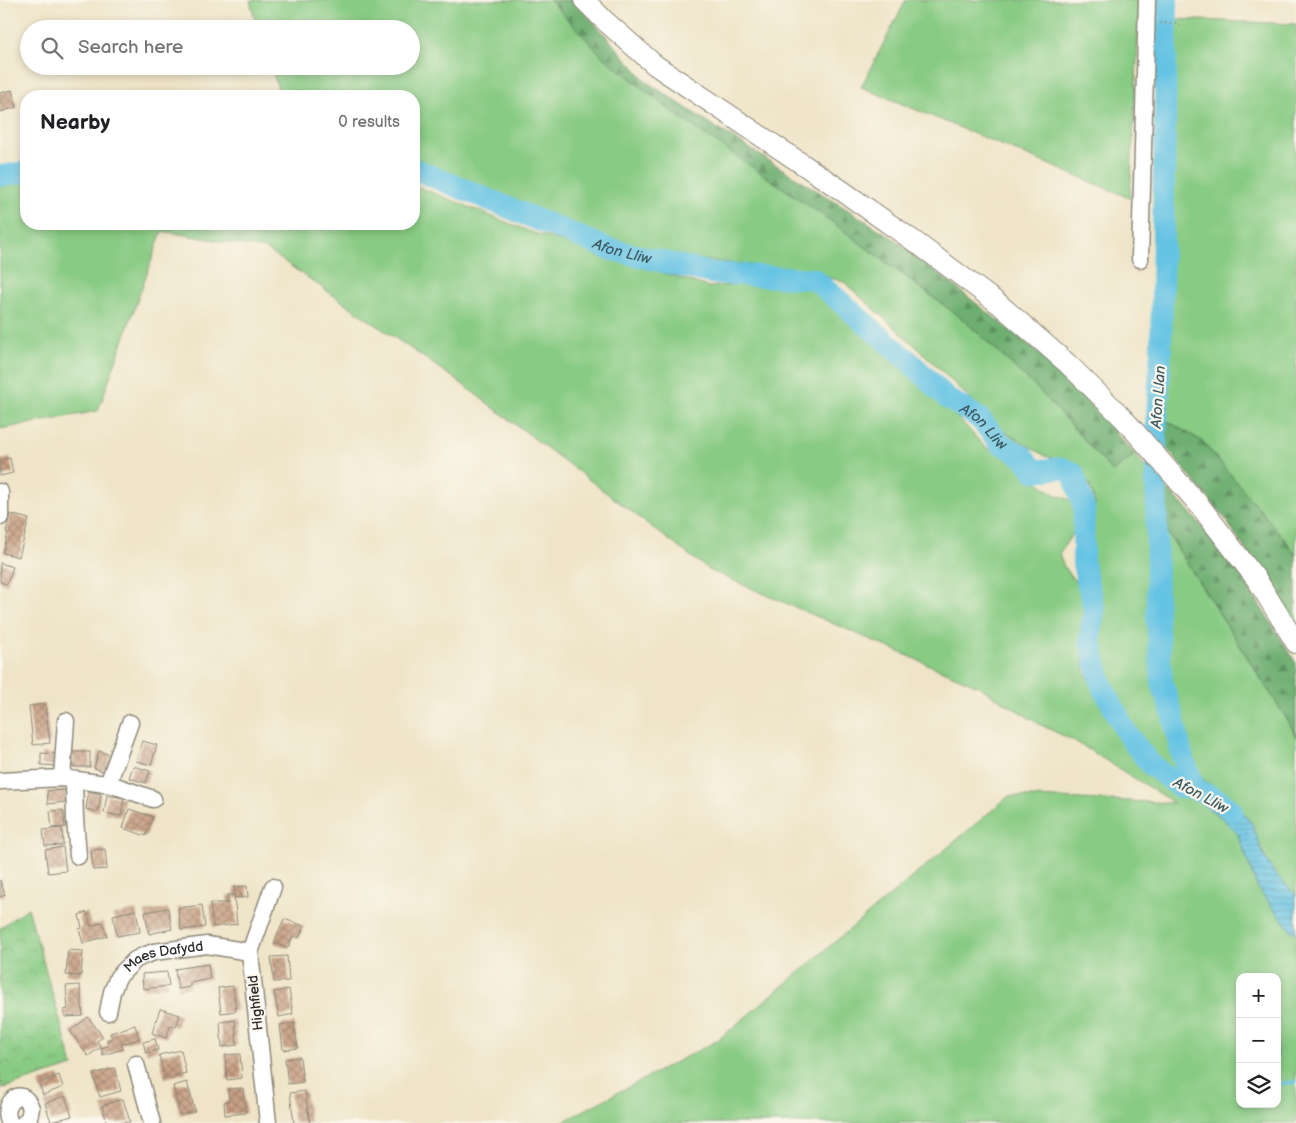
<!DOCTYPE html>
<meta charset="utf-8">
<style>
body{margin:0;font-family:"Balsamiq Sans",sans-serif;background:#f2f2f2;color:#202124}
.controls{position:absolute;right:15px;bottom:15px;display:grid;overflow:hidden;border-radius:10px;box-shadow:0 2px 8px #0003}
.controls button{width:45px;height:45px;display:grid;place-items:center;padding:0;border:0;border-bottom:1px solid #e0e0e0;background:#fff;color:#202124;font:25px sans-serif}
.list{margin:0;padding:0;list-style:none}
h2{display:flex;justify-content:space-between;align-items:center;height:65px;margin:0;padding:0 20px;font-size:21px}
h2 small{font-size:16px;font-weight:400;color:#757577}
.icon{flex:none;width:28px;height:28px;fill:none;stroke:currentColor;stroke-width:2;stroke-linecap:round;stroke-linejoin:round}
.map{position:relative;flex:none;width:1296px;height:1123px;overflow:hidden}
.search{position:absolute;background:#fff;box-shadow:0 2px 8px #0003;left:20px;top:20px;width:400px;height:55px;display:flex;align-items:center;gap:12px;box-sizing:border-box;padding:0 18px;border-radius:28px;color:#757577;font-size:19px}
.panel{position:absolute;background:#fff;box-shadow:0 2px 8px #0003;left:20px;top:90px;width:400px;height:140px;border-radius:20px}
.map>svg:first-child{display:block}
.grass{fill:#88cb83;stroke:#5a7b57;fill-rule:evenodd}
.forest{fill:url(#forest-firs);stroke:#4c6d4e}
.park{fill:url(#park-crowns);stroke:#5a7b57}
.water{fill:url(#water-rules);stroke:#487787}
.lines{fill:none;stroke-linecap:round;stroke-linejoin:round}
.stream{stroke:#65c3e3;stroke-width:4}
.river{stroke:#65c3e3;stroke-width:22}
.building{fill:url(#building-cross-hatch)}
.minor-casing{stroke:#8d8879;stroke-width:19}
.major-casing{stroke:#8d8879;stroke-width:22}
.path{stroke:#8d8879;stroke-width:2.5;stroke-dasharray:1 4;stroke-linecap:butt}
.minor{stroke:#fff;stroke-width:16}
.major{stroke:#fff;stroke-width:20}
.labels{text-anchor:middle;stroke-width:4.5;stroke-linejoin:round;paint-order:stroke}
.street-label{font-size:14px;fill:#2b2b2b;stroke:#fbf7ec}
.water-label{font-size:15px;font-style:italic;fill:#3c5962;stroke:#fbf7ec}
</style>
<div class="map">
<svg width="1296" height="1123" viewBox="0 0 1296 1123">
<defs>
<pattern id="forest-firs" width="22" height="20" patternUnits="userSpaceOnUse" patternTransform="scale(1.25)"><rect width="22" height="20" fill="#6eaf71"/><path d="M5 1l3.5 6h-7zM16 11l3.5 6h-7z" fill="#5b8f5d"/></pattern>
<pattern id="park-crowns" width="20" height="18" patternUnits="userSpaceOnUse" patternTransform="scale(1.25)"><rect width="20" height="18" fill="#88cb83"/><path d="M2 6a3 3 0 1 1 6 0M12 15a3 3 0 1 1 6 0" fill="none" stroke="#76ae71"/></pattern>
<pattern id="water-rules" width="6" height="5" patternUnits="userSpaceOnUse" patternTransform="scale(1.25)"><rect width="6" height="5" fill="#65c3e3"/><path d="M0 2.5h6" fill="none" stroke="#539fb8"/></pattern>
<pattern id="building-cross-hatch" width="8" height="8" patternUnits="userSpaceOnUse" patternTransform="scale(1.25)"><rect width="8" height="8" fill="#c9a185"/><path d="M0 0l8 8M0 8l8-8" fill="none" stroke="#a3836d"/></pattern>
</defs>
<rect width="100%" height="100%" fill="#fbf7ec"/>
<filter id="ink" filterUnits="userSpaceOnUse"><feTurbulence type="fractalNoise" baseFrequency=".02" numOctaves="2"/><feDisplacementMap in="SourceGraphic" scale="10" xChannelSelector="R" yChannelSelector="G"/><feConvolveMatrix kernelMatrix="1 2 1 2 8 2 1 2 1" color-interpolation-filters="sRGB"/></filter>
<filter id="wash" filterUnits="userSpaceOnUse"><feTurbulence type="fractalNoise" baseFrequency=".0096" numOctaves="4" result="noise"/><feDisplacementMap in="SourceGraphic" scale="20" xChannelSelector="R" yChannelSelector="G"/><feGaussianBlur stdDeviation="1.12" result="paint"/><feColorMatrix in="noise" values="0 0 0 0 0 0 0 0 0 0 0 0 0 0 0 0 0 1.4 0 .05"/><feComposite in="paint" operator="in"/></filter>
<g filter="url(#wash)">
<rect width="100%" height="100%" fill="#efe4c7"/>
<!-- grass -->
<g class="grass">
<polygon points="250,0 550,0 602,56 828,219 965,321 1040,391 1113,472 1135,454 1146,469 1149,515 1150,602 1157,691 1186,777 1186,784 1179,782 1168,774 1150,757 1122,714 1104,677 1100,648 1101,599 1090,560 1090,541 1095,503 1090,486 1081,473 1071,466 1042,454 1003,431 922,352 844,282 807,271 664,256 572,228 442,174 414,165 414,96 281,96 270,66 411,66 411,29 257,29"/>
<polygon points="906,0 1140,0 1130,198 861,87"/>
<polygon points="1173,19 1296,24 1296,556 1287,542 1202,441 1167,421 1172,210"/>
<path d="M26 182V224H414V185L531 232 709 287 782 280 827 293 958 418 985 447 1020 463 1036 481 1056 495 1074 501 1079 509 1080 517 1079 524 1059 554 1064 567 1079 586 1085 601 1086 640 1083 655 1085 672 1100 701 1132 750 1155 774 1220 816 1238 834 1258 889 1291 930 1296 933V1123H560L718 1040 1009 796 1174 803 1078 743 1039 724 978 686 709 570 458 381 266 249 162 231 98 411 0 429V186ZM1240 977H1277V1104H1240Z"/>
<polygon points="1162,524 1290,724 1296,737 1296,895 1275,874 1264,856 1252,824 1233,800 1202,779 1195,772 1169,689 1163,654 1160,556"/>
</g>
<!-- forest -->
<g class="forest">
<polygon points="550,0 574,0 647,82 712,125 896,240 1053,364 1135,454 1113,472 1040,391 965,321 828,219 672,112 602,56"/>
<polygon points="1167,421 1202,441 1287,542 1296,556 1296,627 1224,517 1164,445"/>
<polygon points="1164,486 1189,511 1240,574 1296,663 1296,737 1290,724 1162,524"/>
</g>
<!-- park -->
<polygon class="park" points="28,908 73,1066 0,1089 0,928"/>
<!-- water -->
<polygon class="water" points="1217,790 1233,800 1252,824 1264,856 1275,874 1296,895 1296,933 1291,930 1258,889 1238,834 1220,816 1201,804 1207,795"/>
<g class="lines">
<!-- stream -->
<polyline class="stream" points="1277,1084 1296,1082"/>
<!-- river -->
<g class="river">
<polyline points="1167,0 1161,352 1156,432 1157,621 1162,683 1173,716 1182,756 1195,789"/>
<path id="s1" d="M414 169 609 249 711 273 814 279 910 362 947 398 979 418 1000 443 1023 456 1034 471 1062 468 1073 473 1084 507 1083 564 1094 609 1090 640 1101 683 1127 734 1150 764 1181 788 1195 789 1220 801 1232 811"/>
<polyline points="0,176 26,172"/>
</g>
</g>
<g id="blocks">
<!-- building -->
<g class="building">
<polygon points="12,90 17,107 0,112 0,93"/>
<polygon points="10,458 13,473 0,476 0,460"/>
<polygon points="10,514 29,519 19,557 3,553 8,533 6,532"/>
<polygon points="0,563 13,567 7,584 0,582"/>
<polygon points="45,704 50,743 33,745 29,706"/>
<polygon points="142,741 157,745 151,765 136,761"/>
<polygon points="99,751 111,755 105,772 94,768"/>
<rect x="73" y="752" width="17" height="15"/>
<polygon points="41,753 59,754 58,766 41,765"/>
<polygon points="133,766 150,771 146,783 129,778"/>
<polygon points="65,790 66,802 48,804 47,791"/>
<polygon points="89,791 101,794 98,812 86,809"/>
<polygon points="107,795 124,798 121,816 104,813"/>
<polygon points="129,809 153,817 146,836 123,828"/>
<polygon points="63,810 65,827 52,828 50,811"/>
<polygon points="62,828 63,845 45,846 43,830"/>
<polygon points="63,847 66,871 48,873 45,850"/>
<polygon points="105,849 107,869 93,870 91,850"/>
<polygon points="0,880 5,895 0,897"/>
<polygon points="247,886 248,897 235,898 234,887"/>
<polygon points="227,895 234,895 237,924 213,927 210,903 228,903"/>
<polygon points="202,905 205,927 181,930 178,908"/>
<polygon points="168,908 172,929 149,934 145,912"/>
<polygon points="136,910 140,932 117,936 113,915"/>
<polygon points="87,912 91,926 103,922 107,936 83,943 79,929 82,928 79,915"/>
<polygon points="284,919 304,926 299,938 293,936 288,948 274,943"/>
<polygon points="68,950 83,951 81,976 66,975"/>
<polygon points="287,956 289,981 274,982 271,957"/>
<polygon points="208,964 210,979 190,983 190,987 178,989 175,969"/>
<polygon points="167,972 169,986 143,989 142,974"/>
<polygon points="80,985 83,1016 65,1017 64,1010 68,1009 66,986"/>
<polygon points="233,986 236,1011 221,1013 218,988"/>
<polygon points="289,989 293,1014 279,1017 274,992"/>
<polygon points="160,1009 180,1015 176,1027 171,1025 166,1038 152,1033"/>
<polygon points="88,1017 103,1037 97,1041 101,1047 88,1056 70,1031"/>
<polygon points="235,1020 237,1045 222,1047 220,1022"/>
<polygon points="294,1023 298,1048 283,1050 280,1025"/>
<polygon points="135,1025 139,1039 121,1044 123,1049 103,1055 101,1048 108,1046 107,1040 112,1038 110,1033"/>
<polygon points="155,1039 158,1050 146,1053 143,1042"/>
<polygon points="181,1050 186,1073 165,1078 159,1055"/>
<polygon points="240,1054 242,1078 227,1080 225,1055"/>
<polygon points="300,1057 303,1082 288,1084 285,1059"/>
<polygon points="115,1068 121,1091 100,1097 93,1074"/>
<polygon points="59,1075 63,1087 43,1095 39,1083"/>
<polygon points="187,1082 195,1111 180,1115 173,1086"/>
<polygon points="243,1088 246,1113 225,1115 224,1102 229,1101 228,1089"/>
<polygon points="305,1091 310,1123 294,1123 290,1093"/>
<polygon points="65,1096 72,1116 51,1122 45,1103"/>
<polygon points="123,1099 130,1122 107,1123 102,1106"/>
</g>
</g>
</g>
<g filter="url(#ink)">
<use href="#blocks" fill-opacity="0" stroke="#8d8879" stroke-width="1"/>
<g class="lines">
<defs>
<g id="minor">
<polyline points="1140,259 1147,0"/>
<polyline points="0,492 0,517"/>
<polyline points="62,778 66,721"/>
<polyline points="0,781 62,778 113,785 153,799"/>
<polyline points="74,781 75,819 78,856"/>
<polyline points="108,784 130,723"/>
<path id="s2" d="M108 1012 112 992 118 977 135 960 143 956 154 952 207 945 250 952"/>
<polyline points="136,1064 152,1123"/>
<path d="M10 1123C0 1106 21 1082 31 1108L29 1118 24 1123"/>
<polyline points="268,1123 250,952 273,887"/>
</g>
<polyline id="major" points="584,0 605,21 655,65 841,190 918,244 999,304 1068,364 1123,418 1200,506 1257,580 1296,643"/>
</defs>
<!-- minor casing -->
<use href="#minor" class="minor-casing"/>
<!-- major casing -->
<use href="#major" class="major-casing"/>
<!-- path -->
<g class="path">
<polyline points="1160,23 1175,23 1180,26"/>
<polyline points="0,1077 6,1087"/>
</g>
<!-- minor -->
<use href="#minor" class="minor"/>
<!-- major -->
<use href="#major" class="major"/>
</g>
</g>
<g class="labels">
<!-- street labels -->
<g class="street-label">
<text dy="5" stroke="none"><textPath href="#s2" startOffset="89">Maes Dafydd</textPath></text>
<text transform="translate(255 1003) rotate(-96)" y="5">Highfield</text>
</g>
<!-- water labels -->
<g class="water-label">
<text dy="5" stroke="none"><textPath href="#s1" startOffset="224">Afon Lliw</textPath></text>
<text transform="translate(1158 397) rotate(-86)" y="5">Afon Llan</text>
<text dy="5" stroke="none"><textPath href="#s1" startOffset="644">Afon Lliw</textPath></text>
<text transform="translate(1201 795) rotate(28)" y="5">Afon Lliw</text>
</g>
</g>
</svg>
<div class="controls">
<button>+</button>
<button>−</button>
<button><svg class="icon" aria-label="layers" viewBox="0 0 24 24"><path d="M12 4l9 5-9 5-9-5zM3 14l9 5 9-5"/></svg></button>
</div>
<div class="search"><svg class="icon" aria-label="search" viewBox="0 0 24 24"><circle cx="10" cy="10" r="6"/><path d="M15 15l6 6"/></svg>Search here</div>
<section class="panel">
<h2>Nearby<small>0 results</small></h2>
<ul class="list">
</ul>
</section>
</div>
